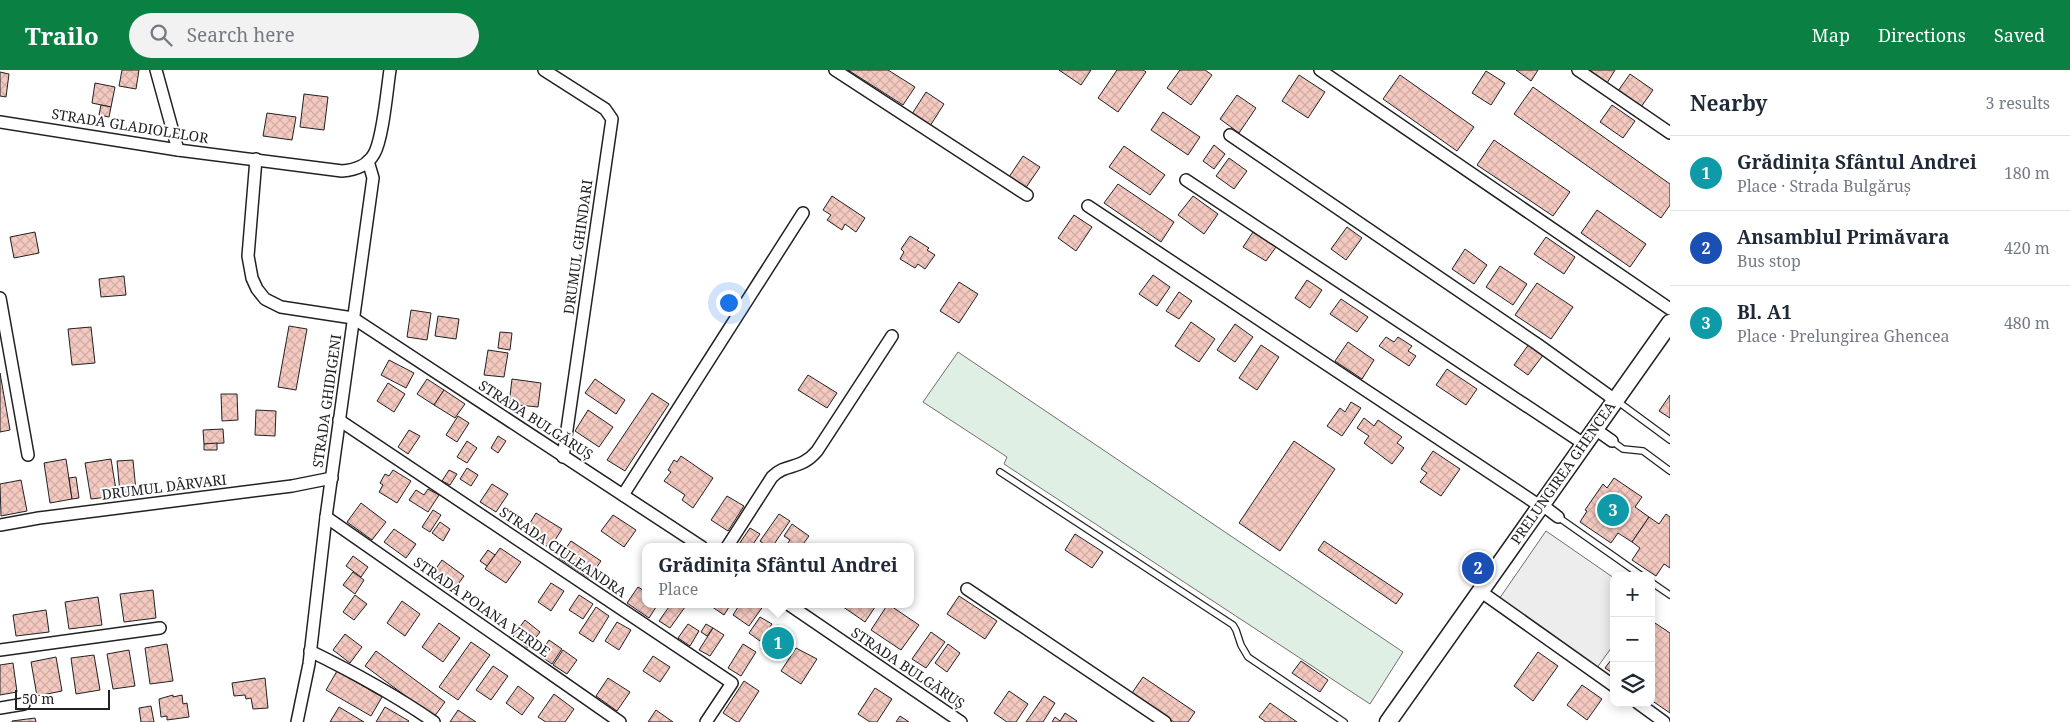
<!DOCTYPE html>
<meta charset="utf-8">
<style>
body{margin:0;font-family:"Noto Serif",serif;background:#f2f2f3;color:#1f2937}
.controls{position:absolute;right:15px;bottom:15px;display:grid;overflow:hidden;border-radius:10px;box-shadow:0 2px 12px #0003}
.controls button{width:45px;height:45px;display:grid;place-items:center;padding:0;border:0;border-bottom:1px solid #e0e1e3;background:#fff;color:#1f2937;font:25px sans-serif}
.scale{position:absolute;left:15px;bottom:12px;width:95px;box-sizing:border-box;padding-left:5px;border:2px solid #222;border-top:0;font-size:14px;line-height:18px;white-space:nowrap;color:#222;-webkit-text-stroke:4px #fff;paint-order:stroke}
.you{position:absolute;left:728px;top:232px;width:18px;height:18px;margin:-12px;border:4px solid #fff;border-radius:50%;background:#1a73e8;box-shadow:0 0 0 8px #1a73e833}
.badge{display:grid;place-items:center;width:32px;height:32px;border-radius:50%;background:#0b8043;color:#fff;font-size:16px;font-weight:700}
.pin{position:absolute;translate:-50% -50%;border:2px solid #fff;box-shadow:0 1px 5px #0006}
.popup{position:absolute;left:642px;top:473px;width:272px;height:65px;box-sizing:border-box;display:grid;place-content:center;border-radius:10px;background:#fff;filter:drop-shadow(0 1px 4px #0005);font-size:16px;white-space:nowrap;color:#747a83}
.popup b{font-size:19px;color:#1f2937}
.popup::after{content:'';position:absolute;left:50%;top:100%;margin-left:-10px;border:10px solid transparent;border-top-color:#fff}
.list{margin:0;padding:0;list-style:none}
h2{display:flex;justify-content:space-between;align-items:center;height:65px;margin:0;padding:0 20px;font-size:21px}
h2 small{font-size:16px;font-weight:400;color:#747a83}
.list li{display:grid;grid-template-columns:32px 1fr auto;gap:15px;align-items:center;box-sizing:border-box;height:75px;padding:0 20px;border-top:1px solid #e0e1e3}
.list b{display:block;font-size:19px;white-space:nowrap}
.list p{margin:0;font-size:16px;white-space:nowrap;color:#747a83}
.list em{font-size:16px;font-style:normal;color:#747a83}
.icon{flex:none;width:28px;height:28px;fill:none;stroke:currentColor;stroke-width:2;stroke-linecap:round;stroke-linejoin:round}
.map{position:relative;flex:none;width:1670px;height:652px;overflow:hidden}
header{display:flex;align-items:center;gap:30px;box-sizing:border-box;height:70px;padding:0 25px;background:#0b8043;color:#fff}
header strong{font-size:24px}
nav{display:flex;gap:28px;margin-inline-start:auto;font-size:18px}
.search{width:350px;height:45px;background:#f2f2f3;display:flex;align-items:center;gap:12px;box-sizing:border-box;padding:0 18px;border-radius:28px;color:#747a83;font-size:19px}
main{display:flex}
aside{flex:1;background:#fff}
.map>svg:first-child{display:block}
.grass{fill:#e0efe3;stroke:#6f6f6f}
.parking{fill:#ededed;stroke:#6f6f6f}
.building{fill:url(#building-cross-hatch);stroke:#222}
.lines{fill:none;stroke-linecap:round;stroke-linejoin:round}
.lane-casing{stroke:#222;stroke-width:8}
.street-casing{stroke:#222;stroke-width:14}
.secondary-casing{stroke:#222;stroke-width:19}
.lane{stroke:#fff;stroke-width:5.5}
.street{stroke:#fff;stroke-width:11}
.secondary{stroke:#fff;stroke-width:16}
.labels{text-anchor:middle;stroke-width:4;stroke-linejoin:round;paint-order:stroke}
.street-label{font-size:14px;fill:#222;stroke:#fff}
</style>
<header>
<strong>Trailo</strong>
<div class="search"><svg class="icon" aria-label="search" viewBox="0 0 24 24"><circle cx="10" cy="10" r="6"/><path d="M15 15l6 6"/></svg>Search here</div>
<nav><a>Map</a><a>Directions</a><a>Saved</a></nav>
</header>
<main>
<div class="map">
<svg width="1670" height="652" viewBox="0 0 1670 652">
<defs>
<pattern id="building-cross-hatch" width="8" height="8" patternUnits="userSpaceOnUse" patternTransform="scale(1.25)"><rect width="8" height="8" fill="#f3c9c0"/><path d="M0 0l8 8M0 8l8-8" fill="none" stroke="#d0aca5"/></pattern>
</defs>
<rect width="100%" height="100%" fill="#fff"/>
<!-- grass -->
<polygon class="grass" points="958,282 1403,582 1370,634 1004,394 1007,387 923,332"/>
<!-- parking -->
<polygon class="parking" points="1546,461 1614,508 1614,574 1594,602 1497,532"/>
<!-- building -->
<g class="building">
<polygon points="122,0 139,0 136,19 119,16"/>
<polygon points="848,0 888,0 915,17 903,35"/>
<polygon points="1059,0 1091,0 1081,15"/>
<polygon points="1117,0 1143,0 1146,2 1118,42 1098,28"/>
<polygon points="1180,0 1205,0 1212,5 1191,35 1167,18"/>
<polygon points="1516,0 1538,0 1531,11"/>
<polygon points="1587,0 1615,0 1607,13"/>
<polygon points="1486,1 1505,13 1491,35 1472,23"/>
<polygon points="0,2 9,4 6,27 0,26"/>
<polygon points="1630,4 1653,20 1641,37 1618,21"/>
<polygon points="1299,5 1325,22 1308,48 1282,31"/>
<polygon points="1400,5 1474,57 1457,81 1383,29"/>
<polygon points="95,13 115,17 111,37 92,33"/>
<polygon points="1533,17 1670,114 1670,135 1661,148 1514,44"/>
<polygon points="926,22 944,34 930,56 912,44"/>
<polygon points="304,24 328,27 324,60 300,57"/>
<polygon points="1237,25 1256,38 1239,63 1220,49"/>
<polygon points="101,35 111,37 109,47 99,45"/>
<polygon points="1612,35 1635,51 1623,68 1600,52"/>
<polygon points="1163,42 1200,67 1188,85 1151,60"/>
<polygon points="267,43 296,47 292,70 263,66"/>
<polygon points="1494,70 1570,122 1553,146 1477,95"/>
<polygon points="1214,75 1225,84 1214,99 1203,91"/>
<polygon points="1124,76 1165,105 1150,125 1109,97"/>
<polygon points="1023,86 1040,97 1025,119 1009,107"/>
<polygon points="1229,88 1247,101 1234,119 1216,106"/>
<polygon points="1118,114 1174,152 1161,172 1104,133"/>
<polygon points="832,126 865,148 856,162 845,154 842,160 827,150 831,145 823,140"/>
<polygon points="1193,126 1218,144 1204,164 1178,145"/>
<polygon points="1597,140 1646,174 1630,197 1581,163"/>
<polygon points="1074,145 1092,157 1076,181 1058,168"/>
<polygon points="1347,157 1362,168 1346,190 1331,179"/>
<polygon points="35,162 39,183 14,188 10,167"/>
<polygon points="1253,162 1276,177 1266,191 1243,177"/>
<polygon points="910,166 929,178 927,180 935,185 925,199 918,194 915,198 900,189 904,182 901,179"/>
<polygon points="1546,167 1575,187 1564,204 1534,184"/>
<polygon points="1465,179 1487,195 1474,214 1452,199"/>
<polygon points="1500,196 1527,214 1513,235 1486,217"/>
<polygon points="1153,205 1170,217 1157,236 1139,224"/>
<polygon points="124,206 126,225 101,227 99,209"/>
<polygon points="1307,210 1322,220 1310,238 1295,228"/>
<polygon points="959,212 978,224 959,253 940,241"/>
<polygon points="1537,213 1573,237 1551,269 1515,245"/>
<polygon points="1179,222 1192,231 1179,249 1166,241"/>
<polygon points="1341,229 1368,247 1357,262 1330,244"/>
<polygon points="411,240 431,243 427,270 407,267"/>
<polygon points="438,246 459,249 456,269 435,266"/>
<polygon points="1191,252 1215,269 1199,292 1175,276"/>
<polygon points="1235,254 1253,267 1235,292 1217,280"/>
<polygon points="289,256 307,259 296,320 278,317"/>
<polygon points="91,257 95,293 72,295 68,259"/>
<polygon points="500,262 512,263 510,280 498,278"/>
<polygon points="1386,267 1394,272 1398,267 1412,276 1408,281 1416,286 1409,296 1379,276"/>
<polygon points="1348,272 1374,290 1362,309 1335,291"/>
<polygon points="1529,274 1544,284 1528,305 1514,295"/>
<polygon points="1261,275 1279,287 1257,320 1239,308"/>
<polygon points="488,280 508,283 504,307 484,305"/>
<polygon points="389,290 414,303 406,318 381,305"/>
<polygon points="1447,299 1477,319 1466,335 1436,315"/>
<polygon points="0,303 10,360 0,362"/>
<polygon points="808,305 837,323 827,338 798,320"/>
<polygon points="427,309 444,320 434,335 417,324"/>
<polygon points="512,309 541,313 538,337 509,334"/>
<polygon points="595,309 625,330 616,344 585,323"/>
<polygon points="388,313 405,324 394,342 377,331"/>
<polygon points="444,320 465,334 455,348 434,335"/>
<polygon points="652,323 669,334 625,401 607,390"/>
<polygon points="221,324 237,324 238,350 222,351"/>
<polygon points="1670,325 1670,348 1659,341"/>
<polygon points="1351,332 1361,338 1342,366 1327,356 1340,338 1345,342"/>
<polygon points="256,340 276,341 275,366 255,365"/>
<polygon points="588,340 613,357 599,377 575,361"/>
<polygon points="458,346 469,353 457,372 446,365"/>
<polygon points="1364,348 1374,356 1378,350 1402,367 1397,373 1404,378 1392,394 1364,373 1369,366 1357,358"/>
<polygon points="223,359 224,373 204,374 203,360"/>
<polygon points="409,360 420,366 408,384 398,377"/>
<polygon points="498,366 506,371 498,383 491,378"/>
<polygon points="467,371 477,378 467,393 457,387"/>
<polygon points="1294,371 1335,399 1280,481 1239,453"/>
<polygon points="217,373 217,380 204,380 204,374"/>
<polygon points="1433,381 1460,399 1441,426 1420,412 1427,403 1421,399"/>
<polygon points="681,386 713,408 693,438 682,430 685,425 664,411 671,402 668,400 674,390 677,392"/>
<polygon points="66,389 72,429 50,433 44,393"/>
<polygon points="111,389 117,426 91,429 85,393"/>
<polygon points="133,390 136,421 120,423 117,391"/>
<polygon points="467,398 478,405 471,416 460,409"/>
<polygon points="393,400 411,411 397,433 379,422 383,415 380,413 385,404 389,406"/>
<polygon points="449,400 457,404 450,415 442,411"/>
<polygon points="76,407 79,428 72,429 69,408"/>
<polygon points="1614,408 1642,427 1635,437 1649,447 1632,472 1618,463 1611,473 1580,452 1587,441 1585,440 1603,414 1607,418"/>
<polygon points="21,410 27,441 1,446 0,414"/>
<polygon points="492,414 508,424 496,442 480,432"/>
<polygon points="428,419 439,425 428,442 409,430 416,420 424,425"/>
<polygon points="727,426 744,436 728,461 711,450"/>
<polygon points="361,433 386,452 372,470 347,452"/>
<polygon points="433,440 441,445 430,462 422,457"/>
<polygon points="536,443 562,459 550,478 539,471 541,467 527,458"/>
<polygon points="779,444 790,451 772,477 767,477 760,471"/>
<polygon points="1666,444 1670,447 1670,498 1664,494 1656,506 1632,490 1640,478 1632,472 1649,447 1659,454"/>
<polygon points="613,445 636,460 624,477 601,461"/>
<polygon points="440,452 450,459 443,471 432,463"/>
<polygon points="792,454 809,466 801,477 785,477 790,470 784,466"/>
<polygon points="750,458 760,464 751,477 737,477"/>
<polygon points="394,459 416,474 406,488 384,472"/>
<polygon points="1075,464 1103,482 1092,498 1065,480"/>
<polygon points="571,471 601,491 589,508 559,488"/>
<polygon points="1324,471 1403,524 1396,534 1318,480"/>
<polygon points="500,478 521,492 506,513 485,499"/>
<polygon points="488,480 495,485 487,496 480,491"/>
<polygon points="353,486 368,497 361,507 346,496"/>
<polygon points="442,490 464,506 454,520 432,504"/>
<polygon points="353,502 364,510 355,524 343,515"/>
<polygon points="551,513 564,521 551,541 538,532"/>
<polygon points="638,517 646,522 646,534 658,534 649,548 627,533"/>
<polygon points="153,520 156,548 124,552 120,524"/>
<polygon points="355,525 367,534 354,550 343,542"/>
<polygon points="579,525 593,534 583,549 569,540"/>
<polygon points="959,526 997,551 985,569 947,544"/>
<polygon points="98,527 102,555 69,559 65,532"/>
<polygon points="402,531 420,544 405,566 387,553"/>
<polygon points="671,534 682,534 685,537 670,558 659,551"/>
<polygon points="708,534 731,534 724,545"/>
<polygon points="740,534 764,535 749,556 733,545"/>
<polygon points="839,534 877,534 865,552"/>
<polygon points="888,534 919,555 901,580 871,560"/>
<polygon points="596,537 609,546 593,572 579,563"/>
<polygon points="46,540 49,562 16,566 13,545"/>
<polygon points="760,547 772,554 760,571 749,563"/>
<polygon points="525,550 540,562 528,578 513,566"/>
<polygon points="1652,551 1670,563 1670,643 1651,630"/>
<polygon points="617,552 631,560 619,580 605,571"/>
<polygon points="439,553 460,568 443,592 422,577"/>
<polygon points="688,554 699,561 690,576 678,568"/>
<polygon points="706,554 713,558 707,566 701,562"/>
<polygon points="777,555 794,566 778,590 761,579"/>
<polygon points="713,558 724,565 710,586 699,580"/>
<polygon points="931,562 945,572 926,598 912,589"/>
<polygon points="345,564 362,577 350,593 333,580"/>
<polygon points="549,570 562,579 552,594 539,585"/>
<polygon points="471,572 490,585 458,630 439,617"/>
<polygon points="167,574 173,611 150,614 145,578"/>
<polygon points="743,574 756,582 741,606 728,598"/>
<polygon points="948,574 960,583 947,602 935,593"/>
<polygon points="796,578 817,589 801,614 781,601"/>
<polygon points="129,580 135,616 113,619 107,584"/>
<polygon points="563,580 577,590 567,604 553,595"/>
<polygon points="376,581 445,632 434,647 365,596"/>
<polygon points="1538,582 1558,596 1533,631 1514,616"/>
<polygon points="94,585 100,620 76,624 71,588"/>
<polygon points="653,586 670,597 660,612 643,601"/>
<polygon points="1614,586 1614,604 1605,598"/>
<polygon points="56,587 62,621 37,626 31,592"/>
<polygon points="1301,591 1328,610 1320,622 1292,603"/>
<polygon points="13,593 17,622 0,625 0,595"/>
<polygon points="493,596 508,606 491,630 476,620"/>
<polygon points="337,601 382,627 371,646 326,620"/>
<polygon points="1143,607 1195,642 1188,652 1174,652 1132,623"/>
<polygon points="265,608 268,638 253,639 251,628 246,629 245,625 234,626 232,613"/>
<polygon points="608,608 630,622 617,641 596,626"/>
<polygon points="744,611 759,621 739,652 737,652 723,643"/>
<polygon points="1582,615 1602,629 1587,650 1567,635"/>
<polygon points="518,616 534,628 522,645 506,633"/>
<polygon points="875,618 892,629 877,652 870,652 858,644"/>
<polygon points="1009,621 1028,634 1016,652 1007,652 994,643"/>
<polygon points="554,624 574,639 565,652 546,652 538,647"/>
<polygon points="173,625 173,627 182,625 183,634 187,633 189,647 167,650 167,646 161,647 159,629"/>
<polygon points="1044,626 1055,633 1043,652 1026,652"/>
<polygon points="1270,633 1297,652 1266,652 1259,647"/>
<polygon points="151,636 154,652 141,652 139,638"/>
<polygon points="339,637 364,652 330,652"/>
<polygon points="385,637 409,651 408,652 376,652"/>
<polygon points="458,640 476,652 450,652"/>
<polygon points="656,640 673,652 648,652"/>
<polygon points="1065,643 1077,651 1076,652 1052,652 1055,647 1060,651"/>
<polygon points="900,646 909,652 896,652"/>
<polygon points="35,648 36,652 12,652 12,651"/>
</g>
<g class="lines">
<defs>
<g id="lane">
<polyline points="1617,331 1670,370"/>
<polyline points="1612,371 1623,379 1643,381 1670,401"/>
<polyline points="1000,402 1233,555 1236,560 1241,575 1248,587 1344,652"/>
<polyline points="1558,447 1642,506"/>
<polyline points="1651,512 1670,525"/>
</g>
<g id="street">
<polyline points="156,0 178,80"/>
<polyline points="544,0 605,39 612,49 563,387"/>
<polyline points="835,0 1027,125"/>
<polyline points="1320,0 1670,239"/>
<polyline points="1578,0 1670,63"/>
<path d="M0 52 178 80 342 101C356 100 367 96 374 84 383 69 387 19 390 0"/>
<polyline points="1230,65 1537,274 1615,330"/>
<polyline points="256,89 248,186 252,208 257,219 265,229 281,237 353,248 702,477"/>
<polyline points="1186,110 1584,374"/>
<polyline points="1088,136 1540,436"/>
<polyline points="0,228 28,385"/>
<polyline points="339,350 732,613 706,652"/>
<polyline points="1595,359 1612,371"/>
<polyline points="623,425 803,143"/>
<polyline points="1541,434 1558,447"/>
<polyline points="326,447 620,652"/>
<polyline points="0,455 39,448 292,416 332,408"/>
<path d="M727 477 772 407C787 392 800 401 817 381L892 266"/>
<polyline points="967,519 1165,652"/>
<polyline points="1480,521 1614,616"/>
<polyline points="788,534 961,652"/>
<polyline points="0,580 160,558"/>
<path d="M310 581C353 602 395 625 434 652"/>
<polyline points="1638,633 1664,652"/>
<polyline points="0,638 24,634"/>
<polyline points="297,652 309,594 326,447 373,108 368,91"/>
</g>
<polyline id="secondary" points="1388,652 1670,253"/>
</defs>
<!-- lane casing -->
<use href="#lane" class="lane-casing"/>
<!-- street casing -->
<use href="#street" class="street-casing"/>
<!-- secondary casing -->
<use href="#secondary" class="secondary-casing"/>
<!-- lane -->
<use href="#lane" class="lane"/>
<!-- street -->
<use href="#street" class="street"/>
<!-- secondary -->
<use href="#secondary" class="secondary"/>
</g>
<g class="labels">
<!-- street labels -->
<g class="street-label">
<text transform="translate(130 56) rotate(9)" y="5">STRADA GLADIOLELOR</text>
<text transform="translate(578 177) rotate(-82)" y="5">DRUMUL GHINDARI</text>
<text transform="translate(327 331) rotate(-82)" y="5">STRADA GHIDIGENI</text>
<text transform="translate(536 350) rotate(33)" y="5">STRADA BULGĂRUȘ</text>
<text transform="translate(1563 403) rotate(-55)" y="5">PRELUNGIREA GHENCEA</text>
<text transform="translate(164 417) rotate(-7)" y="5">DRUMUL DÂRVARI</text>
<text transform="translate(563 482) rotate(34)" y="5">STRADA CIULEANDRA</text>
<text transform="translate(482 537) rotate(35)" y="5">STRADA POIANA VERDE</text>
<text transform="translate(908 598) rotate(34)" y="5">STRADA BULGĂRUȘ</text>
</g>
</g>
</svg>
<div class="controls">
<button>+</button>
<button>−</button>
<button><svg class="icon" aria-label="layers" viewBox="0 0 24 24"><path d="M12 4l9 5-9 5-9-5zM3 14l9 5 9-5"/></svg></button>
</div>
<div class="scale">50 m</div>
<div class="you"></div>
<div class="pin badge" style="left:778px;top:573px;background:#0f9aa8">1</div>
<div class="popup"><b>Grădinița Sfântul Andrei</b>Place</div>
<div class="pin badge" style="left:1478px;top:498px;background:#1a4fb4">2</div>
<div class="pin badge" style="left:1613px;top:440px;background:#0f9aa8">3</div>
</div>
<aside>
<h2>Nearby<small>3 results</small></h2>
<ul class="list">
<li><span class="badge" style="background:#0f9aa8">1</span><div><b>Grădinița Sfântul Andrei</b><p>Place · Strada Bulgăruș</p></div><em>180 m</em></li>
<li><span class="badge" style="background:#1a4fb4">2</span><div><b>Ansamblul Primăvara</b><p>Bus stop</p></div><em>420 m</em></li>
<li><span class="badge" style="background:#0f9aa8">3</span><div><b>Bl. A1</b><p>Place · Prelungirea Ghencea</p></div><em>480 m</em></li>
</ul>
</aside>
</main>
